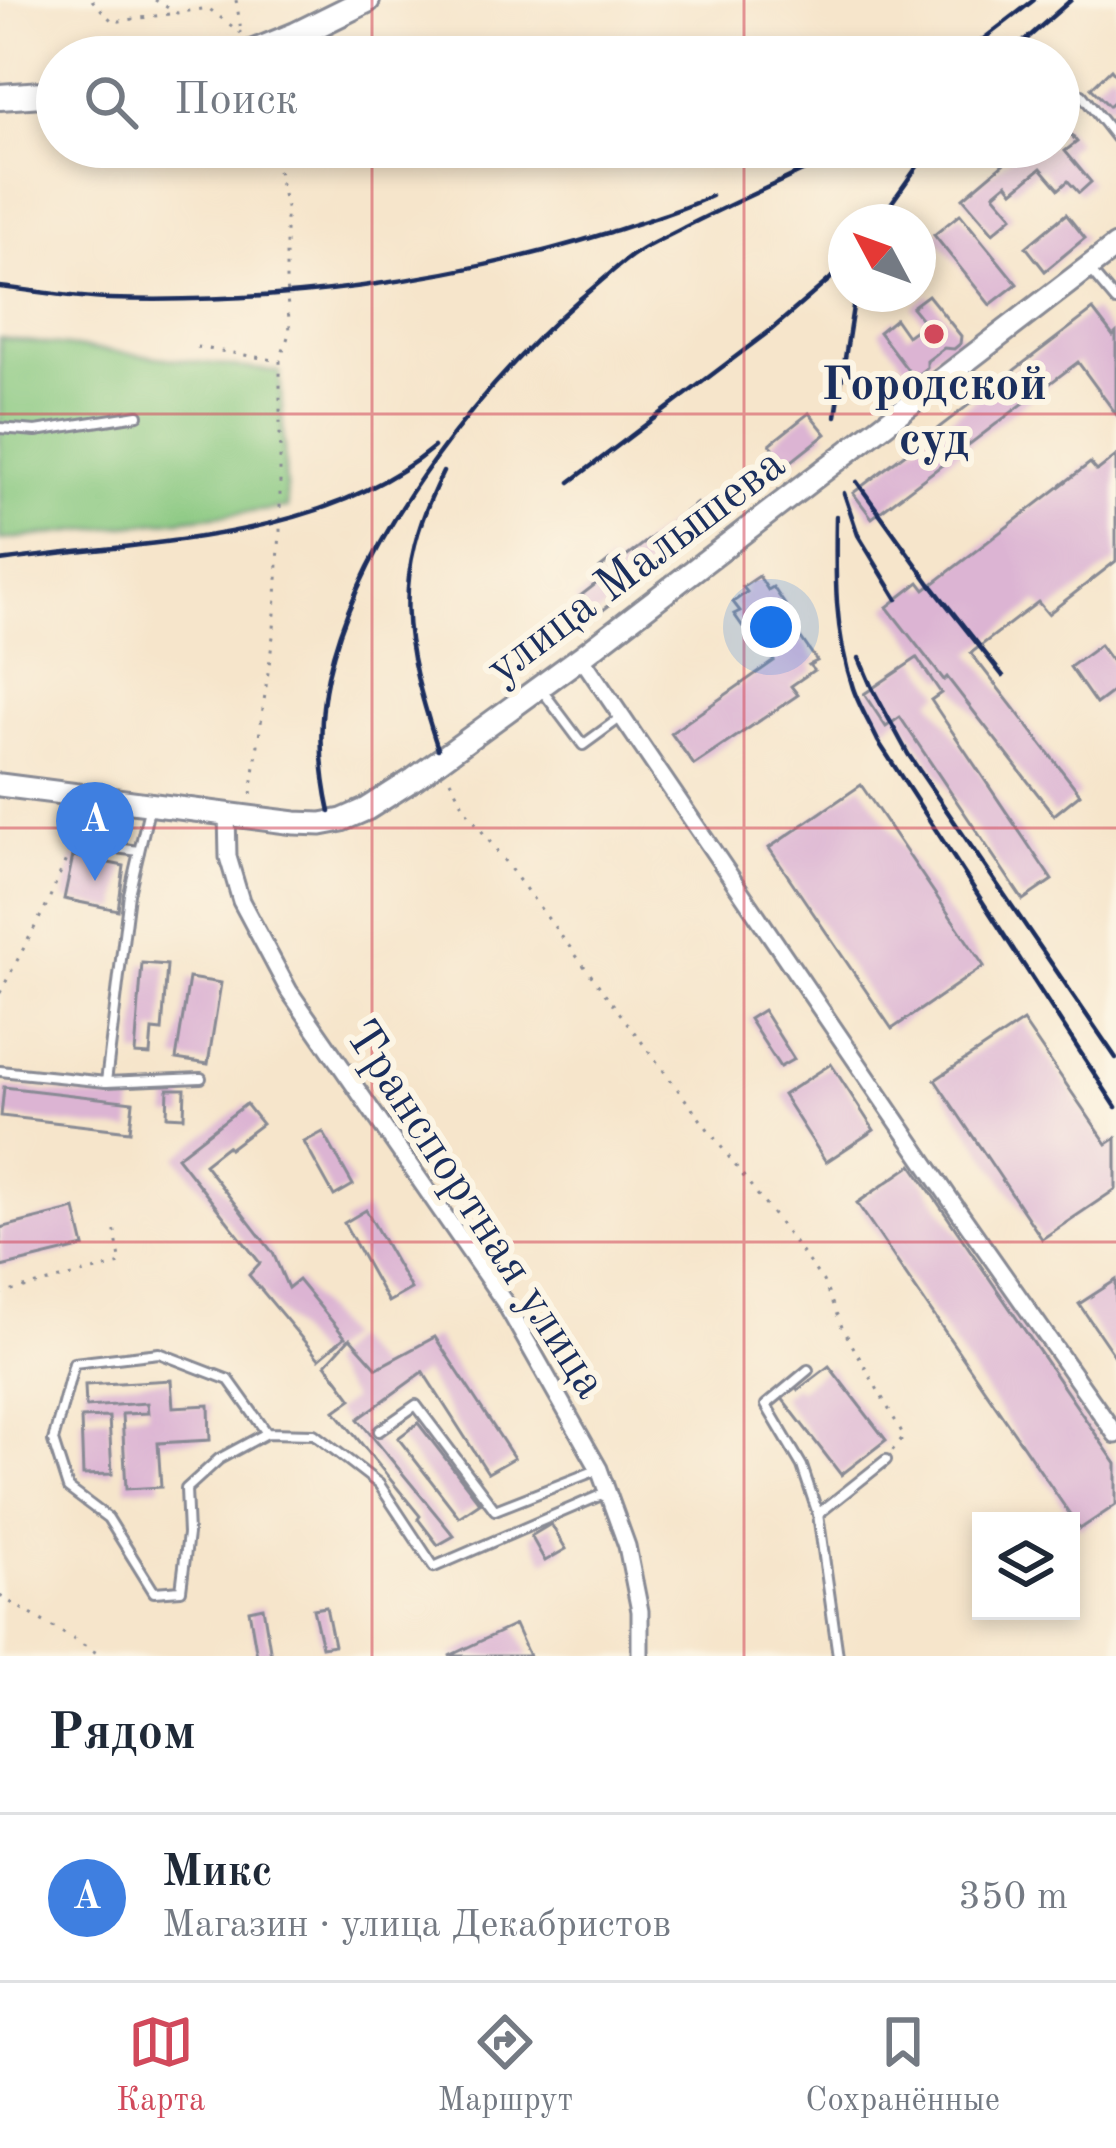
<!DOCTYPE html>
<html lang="ru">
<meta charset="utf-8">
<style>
body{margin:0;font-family:"Old Standard TT",serif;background:#f2f2f3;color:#1f2937}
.controls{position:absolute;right:36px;bottom:36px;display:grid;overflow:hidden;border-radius:0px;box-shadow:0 6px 18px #0003}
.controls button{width:108px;height:108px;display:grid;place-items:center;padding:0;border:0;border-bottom:3px solid #e0e1e3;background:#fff;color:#1f2937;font:60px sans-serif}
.compass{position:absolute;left:828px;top:204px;width:108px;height:108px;border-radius:50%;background:#fff;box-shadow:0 6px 18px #0003;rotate:311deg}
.you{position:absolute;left:771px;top:627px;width:42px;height:42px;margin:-30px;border:9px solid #fff;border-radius:50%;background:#1a73e8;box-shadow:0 0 0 18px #1a73e833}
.badge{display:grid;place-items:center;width:78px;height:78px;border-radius:50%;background:#d1495b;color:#fff;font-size:39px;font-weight:700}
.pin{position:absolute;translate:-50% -99px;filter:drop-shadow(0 3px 6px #0008)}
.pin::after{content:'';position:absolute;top:63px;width:42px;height:36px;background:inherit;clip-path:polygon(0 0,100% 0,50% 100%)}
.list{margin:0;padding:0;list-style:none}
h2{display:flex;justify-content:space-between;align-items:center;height:156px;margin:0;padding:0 48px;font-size:51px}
h2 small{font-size:39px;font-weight:400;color:#747a83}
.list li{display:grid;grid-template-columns:78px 1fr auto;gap:36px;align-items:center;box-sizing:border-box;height:168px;padding:0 48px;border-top:3px solid #e0e1e3}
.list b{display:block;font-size:45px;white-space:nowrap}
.list p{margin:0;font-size:39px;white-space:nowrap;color:#747a83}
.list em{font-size:39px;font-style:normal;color:#747a83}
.icon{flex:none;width:66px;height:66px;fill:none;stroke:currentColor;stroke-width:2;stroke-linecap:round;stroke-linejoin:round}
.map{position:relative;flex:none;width:1116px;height:1656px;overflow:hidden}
.search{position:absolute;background:#fff;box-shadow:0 6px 18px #0003;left:36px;right:36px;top:36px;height:132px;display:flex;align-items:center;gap:30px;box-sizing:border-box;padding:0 42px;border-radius:66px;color:#747a83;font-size:45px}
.sheet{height:324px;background:#fff}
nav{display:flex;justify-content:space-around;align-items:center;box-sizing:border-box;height:168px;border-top:3px solid #e0e1e3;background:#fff;font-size:33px;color:#747a83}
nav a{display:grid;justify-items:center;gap:6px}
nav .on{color:#d1495b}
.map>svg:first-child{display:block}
.green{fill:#87c77f;stroke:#517b6e;stroke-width:3}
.building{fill:#dcb4d3}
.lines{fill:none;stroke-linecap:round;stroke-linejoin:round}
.service-casing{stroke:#888a94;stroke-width:14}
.minor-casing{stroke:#888a94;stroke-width:21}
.secondary-casing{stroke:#888a94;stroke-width:27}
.primary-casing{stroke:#888a94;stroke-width:30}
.path{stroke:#888a94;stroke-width:3;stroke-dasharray:3 9;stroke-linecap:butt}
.service{stroke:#fff;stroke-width:8}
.minor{stroke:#fff;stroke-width:15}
.secondary{stroke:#fff;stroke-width:21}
.primary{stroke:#fff;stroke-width:24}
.rail{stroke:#1b2f5e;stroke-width:4.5}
.grid{fill:none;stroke:#d1495b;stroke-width:3;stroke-opacity:0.55}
.poi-dot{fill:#d1495b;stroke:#fcf5e5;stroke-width:4.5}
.labels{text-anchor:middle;stroke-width:12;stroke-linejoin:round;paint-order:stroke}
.poi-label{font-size:48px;font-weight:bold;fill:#1b2f5e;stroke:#fcf5e5}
.street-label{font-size:48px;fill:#1b2f5e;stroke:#fcf5e5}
</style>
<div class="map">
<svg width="1116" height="1656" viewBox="0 0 1116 1656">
<rect width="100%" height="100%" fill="#fcf5e5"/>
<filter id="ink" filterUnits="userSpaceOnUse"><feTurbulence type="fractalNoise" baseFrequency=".00833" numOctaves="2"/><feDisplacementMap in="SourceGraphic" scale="24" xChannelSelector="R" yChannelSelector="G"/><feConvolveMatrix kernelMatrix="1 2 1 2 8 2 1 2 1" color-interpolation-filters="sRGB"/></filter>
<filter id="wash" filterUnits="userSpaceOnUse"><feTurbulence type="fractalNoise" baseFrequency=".004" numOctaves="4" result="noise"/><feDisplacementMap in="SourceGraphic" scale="48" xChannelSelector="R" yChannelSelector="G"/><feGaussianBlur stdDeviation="2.7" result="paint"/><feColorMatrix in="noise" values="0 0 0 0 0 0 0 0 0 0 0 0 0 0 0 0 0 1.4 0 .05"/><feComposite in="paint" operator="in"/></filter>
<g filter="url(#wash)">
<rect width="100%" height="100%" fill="#f6e5cb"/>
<!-- green -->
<polygon class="green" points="0,338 280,372 287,508 0,540"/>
<g id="blocks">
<!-- building -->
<g class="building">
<polygon points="1111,69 1116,75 1116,100 1109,106 1091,88"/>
<polygon points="1059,120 1077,142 1065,151 1091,182 1079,193 1068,181 1059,189 1041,168 1013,191 1007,183 994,194 1013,216 993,233 963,198 1023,147 1059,147"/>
<polygon points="960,214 1017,284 990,305 934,235"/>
<polygon points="1066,214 1085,238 1045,271 1026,247"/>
<polygon points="928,295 961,336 960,344 954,349 944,348 927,361 927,368 920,374 910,373 879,332 895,319 907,336 925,323 912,307"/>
<polygon points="1093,310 1113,336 1116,333 1116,414 1078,362 872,518 853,493"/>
<polygon points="809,413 826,434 787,465 770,444"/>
<polygon points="1116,456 1116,561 1048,614 1038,602 971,653 1080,794 1054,815 947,677 944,680 887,607 919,582 925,590 1090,463 1097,471"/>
<polygon points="697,503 709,519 626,583 631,589 590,620 575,600 606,576 600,568 609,561 613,567"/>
<polygon points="759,576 768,590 773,587 790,612 785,615 817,661 809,665 814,670 791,686 798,695 694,765 671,733 774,661 755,634 750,637 734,614 740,611 733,602 747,592 743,587"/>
<polygon points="1100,645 1116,667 1116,689 1096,704 1070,667"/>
<polygon points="917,658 941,693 931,700 1052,880 1023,900 900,717 886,727 864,694"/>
<polygon points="861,785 984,966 892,1029 769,848"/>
<polygon points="73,856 124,866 118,910 64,899"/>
<polygon points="142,963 167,965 162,1031 152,1030 150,1055 135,1054"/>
<polygon points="189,978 221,983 208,1064 176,1059"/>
<polygon points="763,1010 794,1059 780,1067 749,1019"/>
<polygon points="1023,1021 1107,1144 1116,1138 1116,1189 1042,1239 935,1080"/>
<polygon points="831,1064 874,1130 826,1162 783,1095"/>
<polygon points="4,1087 133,1102 130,1131 1,1116"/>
<polygon points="168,1089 185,1089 184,1117 167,1116"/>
<polygon points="246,1104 262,1124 229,1149 227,1146 204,1164 273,1253 288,1288 298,1280 345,1337 319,1359 249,1275 260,1263 177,1157"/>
<polygon points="323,1132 353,1185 334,1196 304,1142"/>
<polygon points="912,1165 1116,1464 1116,1505 1080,1529 857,1203"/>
<polygon points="75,1209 84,1247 1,1267 0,1228"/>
<polygon points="366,1210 411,1289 388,1302 344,1223"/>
<polygon points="1116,1280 1116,1358 1079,1304"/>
<polygon points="435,1337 514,1458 488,1473 423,1372 358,1419 454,1536 438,1545 418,1519 420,1516 335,1411 352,1399 326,1364 350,1338 377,1368"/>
<polygon points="829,1366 886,1440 841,1475 781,1397 795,1386 798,1390"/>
<polygon points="171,1380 173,1407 209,1405 210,1440 158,1443 161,1487 126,1489 122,1414 148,1413 147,1403 86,1407 85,1385"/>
<polygon points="109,1417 112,1474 83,1475 81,1418"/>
<polygon points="418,1423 480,1503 459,1517 398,1438"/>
<polygon points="551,1524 566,1549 545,1561 531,1536"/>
<polygon points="263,1607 271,1656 257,1656 249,1610"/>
<polygon points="326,1607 334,1645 322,1647 313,1609"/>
<polygon points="515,1625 529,1656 449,1656"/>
</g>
</g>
</g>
<g filter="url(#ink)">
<use href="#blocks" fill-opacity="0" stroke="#888a94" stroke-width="3"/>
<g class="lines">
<defs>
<g id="service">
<polyline points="1082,95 1116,138"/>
<polyline points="1089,269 1116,301"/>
<polyline points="0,428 36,431 138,415"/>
<polyline points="541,689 583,745 620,718"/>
<polyline points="92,845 139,851"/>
<polyline points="0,1071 106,1082 129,894 150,805"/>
<polyline points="106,1082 201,1078"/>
<polyline points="808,1370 766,1405 802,1466 818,1514"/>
<polyline points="379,1431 416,1405 495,1510 597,1470"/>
<polyline points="267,1433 219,1459 186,1489 188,1534 181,1590 154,1592 108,1518 68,1488 53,1441 74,1363 159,1353 229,1380 267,1433 314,1434 379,1484 434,1567 606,1493"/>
<polyline points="838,1656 818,1514 886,1460"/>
</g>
<g id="minor">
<polyline points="581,657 950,1199 1116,1435"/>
<polyline points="227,813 228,857 241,901 289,991 505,1303 599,1469 627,1546 640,1611 640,1656"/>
</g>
<polyline id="secondary" points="0,785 295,823 321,824 342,820 367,809 414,779 581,657 1116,246"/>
<g id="primary">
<polyline points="242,57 296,35 367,0"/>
<polyline points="0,97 57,93"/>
</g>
</defs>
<!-- service casing -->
<use href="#service" class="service-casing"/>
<!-- minor casing -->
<use href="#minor" class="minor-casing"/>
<!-- secondary casing -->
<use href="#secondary" class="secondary-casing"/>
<!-- primary casing -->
<use href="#primary" class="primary-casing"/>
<!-- path -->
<g class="path">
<polyline points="92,0 113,22 176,13"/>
<polyline points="155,0 177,13 208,8 241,33"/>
<polyline points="236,0 241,30"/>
<polyline points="273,147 286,208 286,285 290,331 280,360"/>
<polyline points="197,347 280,361 280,531 274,629 250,802"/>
<polyline points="450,780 465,809 823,1281 842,1327 904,1436 892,1451"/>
<polyline points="0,993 47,904 83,820"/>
<polyline points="0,1294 121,1264 113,1222"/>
<polyline points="0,1596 102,1656"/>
</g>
<!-- service -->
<use href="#service" class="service"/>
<!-- minor -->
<use href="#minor" class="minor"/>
<!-- secondary -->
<use href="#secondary" class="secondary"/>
<!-- primary -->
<use href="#primary" class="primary"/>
<!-- rail -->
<g class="rail">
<polyline points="960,57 1034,0"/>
<polyline points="1006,57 1071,0"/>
<polyline points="878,222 931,147"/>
<path d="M0 287C36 291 73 298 109 299 274 304 450 282 607 233 642 222 677 212 711 196"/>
<polyline points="836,416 855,294"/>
<polyline points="570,482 771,330 830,279 846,261"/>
<polyline points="857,482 931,585 1003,676"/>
<polyline points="844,493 858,535 897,599"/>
<path d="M836 516C835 575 834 631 853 688 859 706 870 724 878 741L1116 1107"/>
<path d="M0 561C141 541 320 543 434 447"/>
<polyline points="859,658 871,686 908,754 1116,1058"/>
<path d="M438 749C403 641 390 577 443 472"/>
<path d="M330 812C320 767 318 721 328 676 359 535 490 371 600 282 612 272 623 261 636 253 651 243 669 236 685 227 739 199 796 176 850 147"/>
</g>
</g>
</g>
<!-- grid -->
<path class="grid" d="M372 0V57M744 0V57M372 147V1656M744 147V1656M0 414H1116M0 828H1116M0 1242H1116"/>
<!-- markers -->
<circle class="poi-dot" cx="934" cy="334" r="12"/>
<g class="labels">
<!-- poi labels -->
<g class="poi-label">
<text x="934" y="399">Городской<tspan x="934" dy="55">суд</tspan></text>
</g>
<!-- street labels -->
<g class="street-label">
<text transform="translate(634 564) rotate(-37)" y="17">улица Малышева</text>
<text transform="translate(478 1208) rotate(57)" y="17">Транспортная улица</text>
</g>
</g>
</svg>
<div class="controls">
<button><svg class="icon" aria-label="layers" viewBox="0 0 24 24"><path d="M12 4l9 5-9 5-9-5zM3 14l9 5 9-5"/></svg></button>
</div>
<svg class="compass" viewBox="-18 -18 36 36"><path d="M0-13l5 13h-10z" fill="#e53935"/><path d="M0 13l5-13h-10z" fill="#747a83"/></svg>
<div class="you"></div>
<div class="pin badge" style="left:95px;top:881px;background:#3f7fe0">A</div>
<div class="search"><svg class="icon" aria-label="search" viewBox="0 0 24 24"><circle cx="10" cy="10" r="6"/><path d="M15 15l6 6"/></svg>Поиск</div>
</div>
<section class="sheet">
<h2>Рядом<small></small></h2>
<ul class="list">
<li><span class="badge" style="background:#3f7fe0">A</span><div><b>Микс</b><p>Магазин · улица Декабристов</p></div><em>350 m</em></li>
</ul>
</section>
<nav>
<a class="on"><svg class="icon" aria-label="map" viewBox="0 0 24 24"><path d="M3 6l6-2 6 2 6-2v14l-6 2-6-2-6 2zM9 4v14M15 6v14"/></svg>Карта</a>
<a><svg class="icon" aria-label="directions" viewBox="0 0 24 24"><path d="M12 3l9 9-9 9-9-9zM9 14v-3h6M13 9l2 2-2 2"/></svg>Маршрут</a>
<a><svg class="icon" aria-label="saved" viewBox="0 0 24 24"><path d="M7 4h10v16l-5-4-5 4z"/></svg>Сохранённые</a>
</nav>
